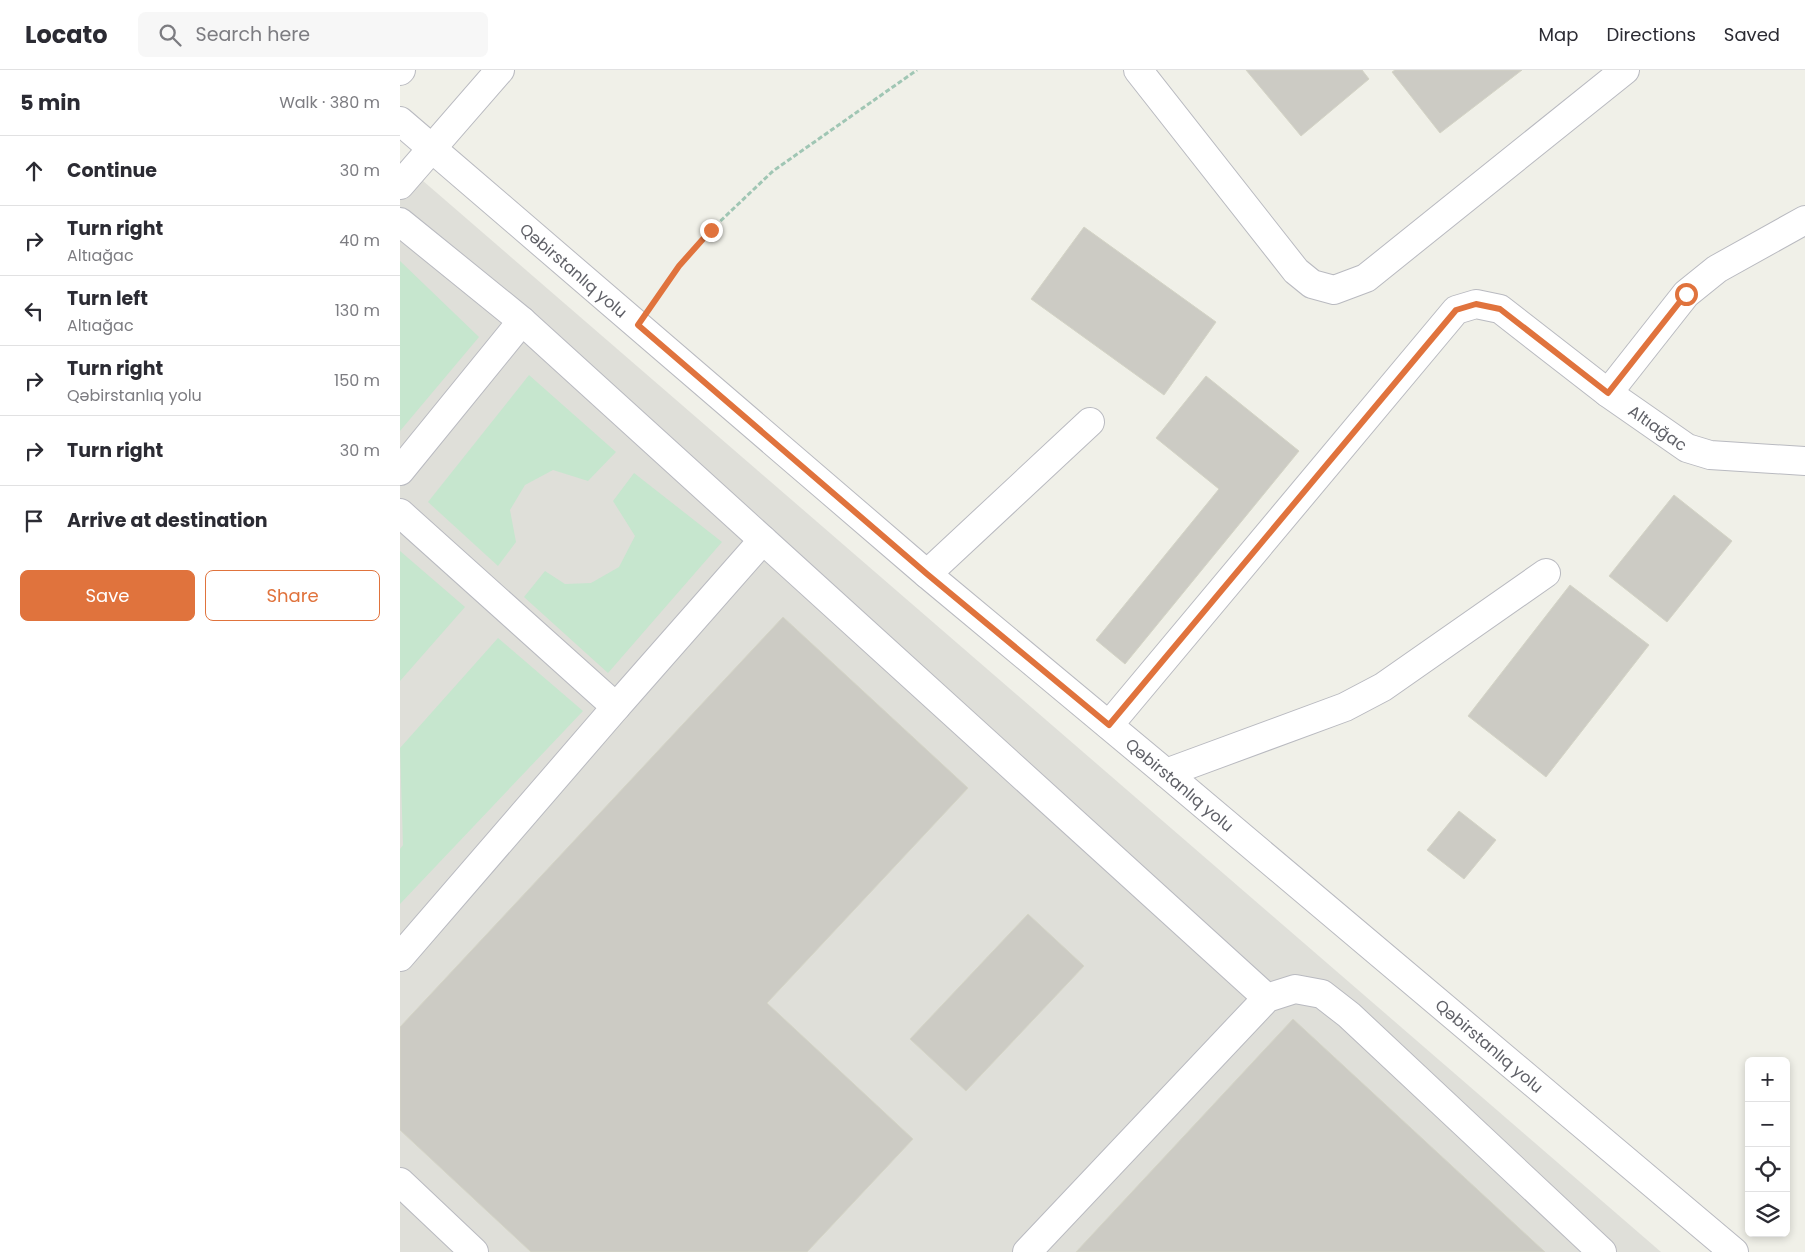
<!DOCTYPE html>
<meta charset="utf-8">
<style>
body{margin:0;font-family:Poppins,sans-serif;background:#f7f7f7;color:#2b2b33}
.controls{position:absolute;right:15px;bottom:15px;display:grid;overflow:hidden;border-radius:8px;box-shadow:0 2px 8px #0003}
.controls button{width:45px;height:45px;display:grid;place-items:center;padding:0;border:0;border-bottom:1px solid #e1e1e2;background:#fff;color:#2b2b33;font:25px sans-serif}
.stop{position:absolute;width:15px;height:15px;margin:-11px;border:4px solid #e0733d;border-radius:50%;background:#fff}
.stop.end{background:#e0733d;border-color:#fff;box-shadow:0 1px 5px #0008}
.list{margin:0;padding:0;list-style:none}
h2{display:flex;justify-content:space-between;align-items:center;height:65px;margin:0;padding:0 20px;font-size:21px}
h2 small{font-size:16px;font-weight:400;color:#7c7c81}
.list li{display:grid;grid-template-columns:32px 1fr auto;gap:15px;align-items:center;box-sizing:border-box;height:70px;padding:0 20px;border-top:1px solid #e1e1e2}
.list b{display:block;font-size:19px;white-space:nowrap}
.list p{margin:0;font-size:16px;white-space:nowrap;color:#7c7c81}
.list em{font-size:16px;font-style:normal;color:#7c7c81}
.actions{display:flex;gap:10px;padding:15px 20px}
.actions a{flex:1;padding:11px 0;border:1px solid #e0733d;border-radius:8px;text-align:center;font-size:18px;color:#e0733d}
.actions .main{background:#e0733d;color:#fff}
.icon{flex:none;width:28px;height:28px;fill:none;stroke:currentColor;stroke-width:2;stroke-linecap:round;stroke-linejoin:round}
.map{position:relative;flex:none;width:1405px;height:1182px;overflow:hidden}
header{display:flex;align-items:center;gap:30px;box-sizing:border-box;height:70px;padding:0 25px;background:#fff;border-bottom:1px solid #e1e1e2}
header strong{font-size:24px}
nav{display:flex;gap:28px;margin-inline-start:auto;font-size:18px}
.search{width:350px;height:45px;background:#f7f7f7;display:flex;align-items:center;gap:12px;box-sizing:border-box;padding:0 18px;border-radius:8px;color:#7c7c81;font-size:19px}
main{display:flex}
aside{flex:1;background:#fff}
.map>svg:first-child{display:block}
.industrial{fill:#dfdfd9}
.green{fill:#c6e6ce}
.building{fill:#cccbc4;stroke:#d4d4c6}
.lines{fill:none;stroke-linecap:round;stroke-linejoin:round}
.minor-casing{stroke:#b9bac0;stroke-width:30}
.path{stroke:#a0c6b4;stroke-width:3;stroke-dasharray:5 2.5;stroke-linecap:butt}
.minor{stroke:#fff;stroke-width:28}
.route{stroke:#e0733d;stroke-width:6}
.labels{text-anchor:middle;stroke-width:4;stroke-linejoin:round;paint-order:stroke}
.street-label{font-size:16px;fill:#5f6067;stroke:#fff}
</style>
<header>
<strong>Locato</strong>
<div class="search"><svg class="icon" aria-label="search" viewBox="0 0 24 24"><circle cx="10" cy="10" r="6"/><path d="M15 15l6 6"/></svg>Search here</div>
<nav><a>Map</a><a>Directions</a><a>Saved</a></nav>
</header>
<main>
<aside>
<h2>5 min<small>Walk · 380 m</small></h2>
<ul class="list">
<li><svg class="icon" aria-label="ahead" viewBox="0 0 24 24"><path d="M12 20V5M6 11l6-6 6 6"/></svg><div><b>Continue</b></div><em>30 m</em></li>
<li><svg class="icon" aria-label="right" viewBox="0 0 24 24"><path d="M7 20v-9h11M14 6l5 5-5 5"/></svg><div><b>Turn right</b><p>Altıağac</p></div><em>40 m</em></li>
<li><svg class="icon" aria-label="left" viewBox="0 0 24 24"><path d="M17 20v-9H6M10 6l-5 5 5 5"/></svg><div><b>Turn left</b><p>Altıağac</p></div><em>130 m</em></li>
<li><svg class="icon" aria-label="right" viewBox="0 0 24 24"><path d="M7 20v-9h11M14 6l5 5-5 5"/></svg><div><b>Turn right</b><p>Qəbirstanlıq yolu</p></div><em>150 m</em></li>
<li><svg class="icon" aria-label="right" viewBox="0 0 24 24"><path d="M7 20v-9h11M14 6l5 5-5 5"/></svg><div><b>Turn right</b></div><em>30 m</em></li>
<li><svg class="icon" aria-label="arrive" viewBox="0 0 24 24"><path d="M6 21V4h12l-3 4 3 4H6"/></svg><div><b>Arrive at destination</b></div></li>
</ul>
<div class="actions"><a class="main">Save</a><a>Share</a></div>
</aside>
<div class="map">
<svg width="1405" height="1182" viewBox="0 0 1405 1182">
<rect width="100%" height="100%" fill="#f0f0e8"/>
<!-- industrial -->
<polygon class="industrial" points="0,91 1261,1182 0,1182"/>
<!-- green -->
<g class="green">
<polygon points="0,191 79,267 0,361"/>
<polygon points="129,305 216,382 188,411 153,400 125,415 110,440 116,472 98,496 28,432"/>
<polygon points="234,403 322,472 208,603 124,527 145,501 165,514 191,513 219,497 235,466 213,431"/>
<polygon points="0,481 65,537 0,611"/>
<polygon points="98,568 183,641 0,834 0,779 3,775 0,678"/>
</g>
<!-- building -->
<g class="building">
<polygon points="846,0 962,0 969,9 901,66"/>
<polygon points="995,0 1122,0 1040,63 992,2"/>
<polygon points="684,157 816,252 764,325 631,229"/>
<polygon points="806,306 899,381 725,594 696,570 819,419 756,368"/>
<polygon points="1274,425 1332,471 1267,552 1209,506"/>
<polygon points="1170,515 1249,575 1146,707 1068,646"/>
<polygon points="383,547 568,718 367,933 513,1069 407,1182 131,1182 0,1060 0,957"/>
<polygon points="1059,741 1096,770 1064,809 1027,780"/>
<polygon points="628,844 684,896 566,1021 510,969"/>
<polygon points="893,949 1145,1182 676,1182"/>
</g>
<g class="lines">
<defs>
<g id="minor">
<polyline points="738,0 896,201 912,214 934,220 966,208 1225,0"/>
<polyline points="0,1 1,0"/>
<path id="s1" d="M0 51 527 504 766 703 1334 1182"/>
<polyline points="0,115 100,0"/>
<polyline points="0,152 122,251 867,928"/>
<polyline points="1208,323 1286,224 1317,199 1405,150"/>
<polyline points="0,401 122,251"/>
<polyline points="0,443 216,637 363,470"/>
<polyline points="527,504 690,352"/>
<path id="s2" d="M709 655 1056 240 1076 234 1100 239 1208 323 1287 378 1310 385 1405 391"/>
<polyline points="766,703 945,637 983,617 1146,503"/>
<polyline points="0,887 216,637"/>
<polyline points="0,1112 74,1182"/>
<polyline points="627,1182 867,928 895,919 922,924 949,945 1202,1182"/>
</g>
</defs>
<!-- minor casing -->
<use href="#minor" class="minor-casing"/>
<!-- path -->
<polyline class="path" points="254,232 279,196 311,160 373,101 517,0"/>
<!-- minor -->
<use href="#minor" class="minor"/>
</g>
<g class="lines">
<!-- route -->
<polyline class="route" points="311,160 279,196 238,255 527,504 709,655 1056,240 1076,234 1100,239 1208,323 1286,224"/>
</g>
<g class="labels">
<!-- street labels -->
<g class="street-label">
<text dy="6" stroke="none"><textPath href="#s1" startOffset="229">Qəbirstanlıq yolu</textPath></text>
<text dy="6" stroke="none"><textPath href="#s2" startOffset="784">Altıağac</textPath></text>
<text dy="6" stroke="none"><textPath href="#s1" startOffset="1024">Qəbirstanlıq yolu</textPath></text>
<text dy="6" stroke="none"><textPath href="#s1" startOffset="1429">Qəbirstanlıq yolu</textPath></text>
</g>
</g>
</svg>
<div class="controls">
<button>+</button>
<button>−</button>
<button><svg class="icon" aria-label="locate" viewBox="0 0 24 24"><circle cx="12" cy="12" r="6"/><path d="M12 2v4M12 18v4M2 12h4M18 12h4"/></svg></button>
<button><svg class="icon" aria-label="layers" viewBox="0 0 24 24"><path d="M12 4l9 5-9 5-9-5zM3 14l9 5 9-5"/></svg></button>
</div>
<div class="stop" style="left:1286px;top:224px"></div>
<div class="stop end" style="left:311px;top:160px"></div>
</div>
</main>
